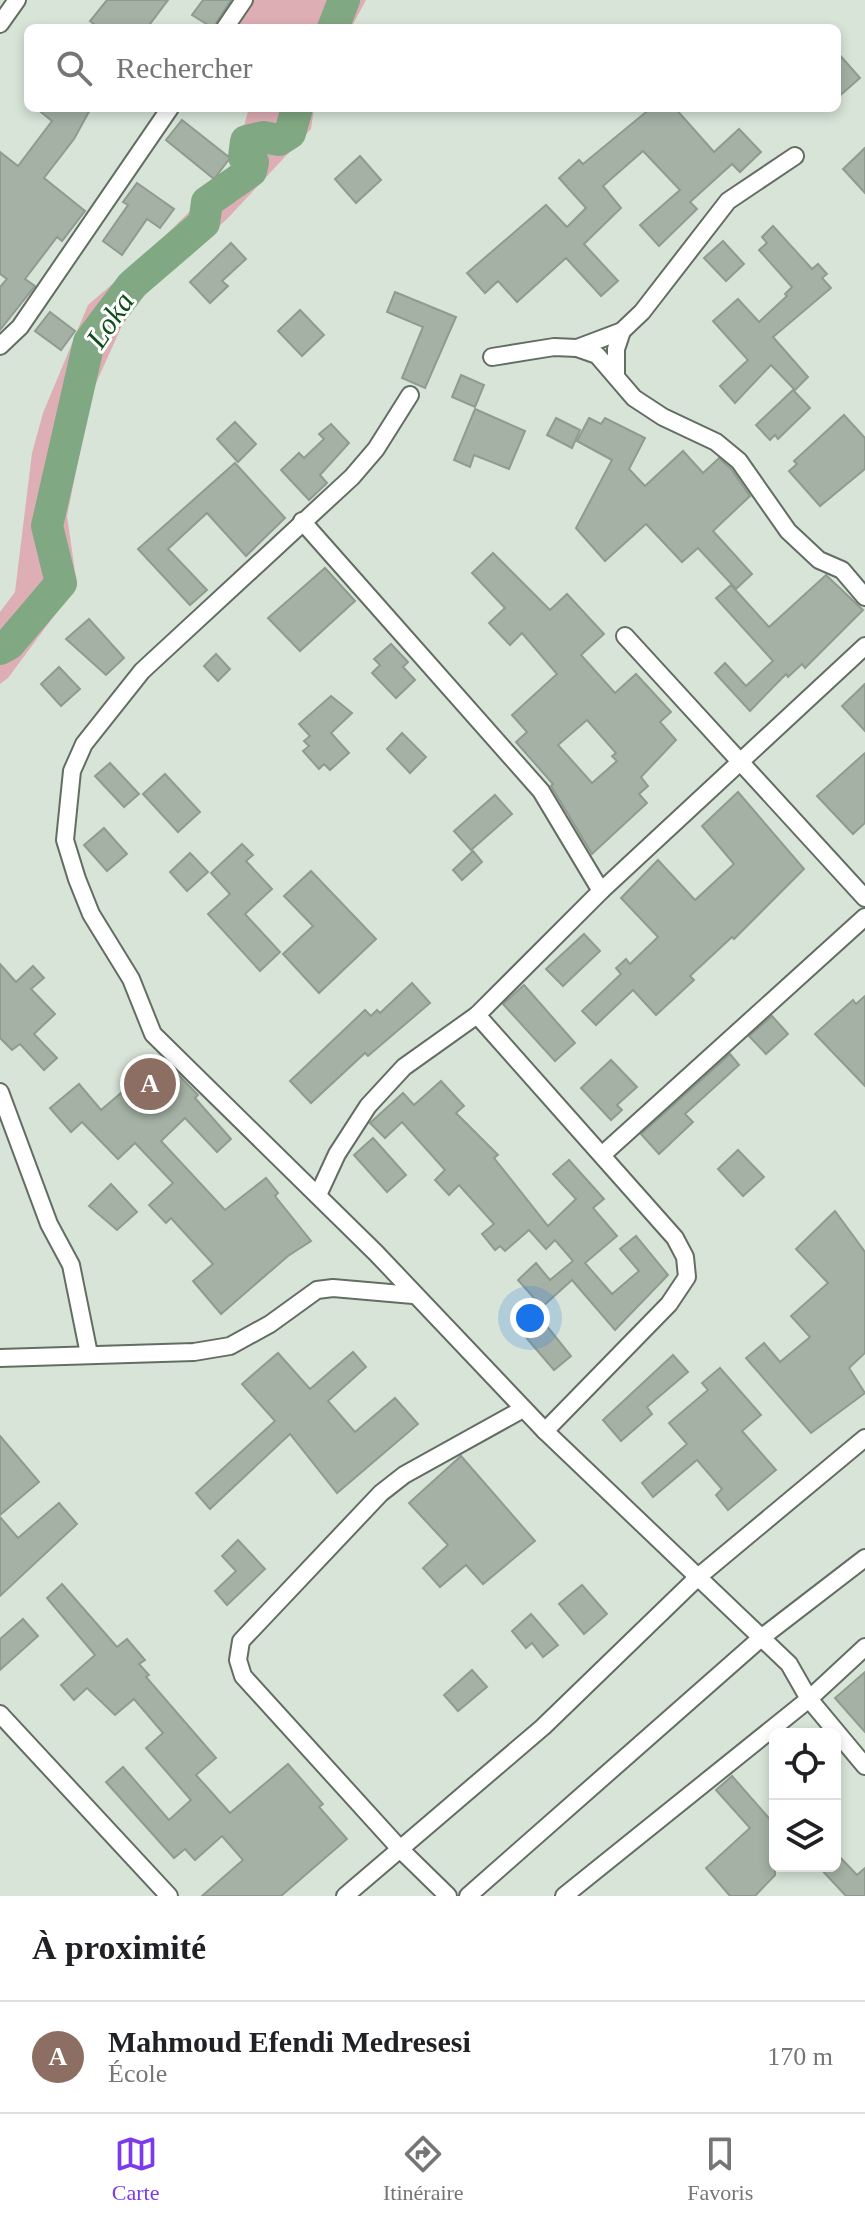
<!DOCTYPE html>
<html lang="fr">
<meta charset="utf-8">
<style>
body{margin:0;font-family:Georgia,serif;background:#f2f2f2;color:#202124}
.controls{position:absolute;right:24px;bottom:24px;display:grid;overflow:hidden;border-radius:12px;box-shadow:0 4px 12px #0003}
.controls button{width:72px;height:72px;display:grid;place-items:center;padding:0;border:0;border-bottom:2px solid #e0e0e0;background:#fff;color:#202124;font:40px sans-serif}
.you{position:absolute;left:530px;top:1318px;width:28px;height:28px;margin:-20px;border:6px solid #fff;border-radius:50%;background:#1a73e8;box-shadow:0 0 0 12px #1a73e833}
.badge{display:grid;place-items:center;width:52px;height:52px;border-radius:50%;background:#7c3aed;color:#fff;font-size:26px;font-weight:700}
.pin{position:absolute;translate:-50% -50%;border:4px solid #fff;box-shadow:0 2px 8px #0006}
.list{margin:0;padding:0;list-style:none}
h2{display:flex;justify-content:space-between;align-items:center;height:104px;margin:0;padding:0 32px;font-size:34px}
h2 small{font-size:26px;font-weight:400;color:#757577}
.list li{display:grid;grid-template-columns:52px 1fr auto;gap:24px;align-items:center;box-sizing:border-box;height:112px;padding:0 32px;border-top:2px solid #e0e0e0}
.list b{display:block;font-size:30px;white-space:nowrap}
.list p{margin:0;font-size:26px;white-space:nowrap;color:#757577}
.list em{font-size:26px;font-style:normal;color:#757577}
.icon{flex:none;width:44px;height:44px;fill:none;stroke:currentColor;stroke-width:2;stroke-linecap:round;stroke-linejoin:round}
.map{position:relative;flex:none;width:865px;height:1896px;overflow:hidden}
.search{position:absolute;background:#fff;box-shadow:0 4px 12px #0003;left:24px;right:24px;top:24px;height:88px;display:flex;align-items:center;gap:20px;box-sizing:border-box;padding:0 28px;border-radius:12px;color:#757577;font-size:30px}
.sheet{height:216px;background:#fff}
nav{display:flex;justify-content:space-around;align-items:center;box-sizing:border-box;height:112px;border-top:2px solid #e0e0e0;background:#fff;font-size:22px;color:#757577}
nav a{display:grid;justify-items:center;gap:4px}
nav .on{color:#7c3aed}
.map>svg:first-child{display:block}
.green{fill:#deaeb5}
.lines{fill:none;stroke-linecap:round;stroke-linejoin:round}
.river{stroke:#80a882;stroke-width:32}
.building{fill:#a5b1a5;stroke:#8f9b8f;stroke-width:2;fill-rule:evenodd}
.street-casing{stroke:#636e63;stroke-width:20}
.street{stroke:#fff;stroke-width:16}
.labels{text-anchor:middle;stroke-width:6;stroke-linejoin:round;paint-order:stroke}
.water-label{font-size:30px;font-style:italic;fill:#114d1b;stroke:#fff}
</style>
<div class="map">
<svg width="865" height="1896" viewBox="0 0 865 1896">
<rect width="100%" height="100%" fill="#d8e4d8"/>
<!-- green -->
<g class="green">
<polygon points="250,0 366,0 351,28 240,28 236,25"/>
<polygon points="249,108 314,108 311,129 227,219 155,283 125,319 92,392 67,516 77,585 8,678 0,684 0,612 15,592 32,453 43,413 88,305 145,256 232,169"/>
</g>
<g class="lines">
<!-- river -->
<g class="river">
<polyline points="333,28 344,0"/>
<polyline points="0,649 9,644 61,583 47,526 89,342 132,285 204,223 207,202 251,171 253,162 244,157 246,141 263,137 279,140 290,133 297,108"/>
</g>
</g>
<!-- building -->
<g class="building">
<polygon points="107,0 168,0 147,28 99,28 90,21"/>
<polygon points="203,0 231,0 213,28 192,15"/>
<polygon points="837,52 860,78 837,98"/>
<polygon points="36,108 91,108 74,139 44,178 85,211 62,241 57,237 25,279 35,286 0,330 0,287 7,279 0,274 0,152 18,166 52,121"/>
<polygon points="651,108 675,108 714,152 739,129 761,152 740,172 732,164 690,202 697,209 659,246 640,225 680,190 643,151 603,186 621,208 584,244 618,281 601,296 566,258 517,302 498,281 485,293 467,273 546,205 567,227 586,208 559,178 579,160 583,164"/>
<polygon points="182,120 230,158 214,179 166,140"/>
<polygon points="865,148 865,193 843,169"/>
<polygon points="360,156 381,180 356,203 335,179"/>
<polygon points="137,183 174,209 160,228 147,219 122,255 103,241 128,205 123,202"/>
<polygon points="773,226 812,269 818,264 827,274 822,278 831,288 773,337 808,377 795,390 771,365 735,403 720,386 748,360 713,321 738,299 759,322 787,296 785,294 792,287 759,250 767,243 762,237"/>
<polygon points="723,241 744,264 726,281 704,258"/>
<polygon points="231,243 246,259 222,281 228,286 210,303 190,282"/>
<polygon points="395,292 456,317 425,388 402,378 423,327 387,312"/>
<polygon points="300,310 324,335 302,356 278,331"/>
<polygon points="50,312 75,331 61,350 35,331"/>
<polygon points="461,375 484,385 475,407 452,397"/>
<polygon points="793,390 810,408 778,439 775,435 770,440 756,425"/>
<polygon points="475,409 525,431 509,469 474,455 470,467 454,460"/>
<polygon points="844,415 865,438 865,469 820,506 789,471 797,464 794,461"/>
<polygon points="556,418 580,430 572,448 547,435"/>
<polygon points="589,418 601,424 605,418 645,438 629,469 645,486 683,451 703,473 719,458 731,469 750,496 713,531 752,574 736,589 698,548 682,562 646,524 605,561 576,528 612,460 577,441"/>
<polygon points="235,422 256,444 238,462 217,439"/>
<polygon points="331,424 349,443 320,475 327,483 309,500 281,470 299,453 304,458 324,439 319,434"/>
<polygon points="235,463 285,518 246,556 207,513 168,549 207,590 190,605 138,549"/>
<path d="M493 553 550 610 567 594 604 634 581 655 615 693 636 674 671 712 660 722 676 740 641 777 648 786 639 794 647 803 592 854 551 786 553 784 516 742 527 732 512 715 557 674 522 633 510 645 489 623 505 608 472 573ZM587 720 616 753 612 756 617 761 592 783 558 745Z"/>
<polygon points="325,568 355,601 300,651 268,618"/>
<polygon points="826,575 863,610 805,668 802,664 788,677 786,674 750,711 715,673 725,663 746,686 773,661 716,598 731,585 769,627"/>
<polygon points="89,619 124,658 106,675 66,639"/>
<polygon points="391,644 408,662 403,667 415,680 396,698 372,673 380,665 374,659"/>
<polygon points="216,654 230,669 218,681 204,666"/>
<polygon points="59,667 80,689 61,706 41,684"/>
<polygon points="865,684 865,731 842,706"/>
<polygon points="331,696 352,713 331,733 349,753 330,770 324,764 319,769 303,751 309,746 304,741 310,736 299,724"/>
<polygon points="402,733 426,757 410,773 387,749"/>
<polygon points="865,753 865,823 853,834 817,796"/>
<polygon points="110,763 139,794 124,807 95,776"/>
<polygon points="165,774 200,812 178,832 143,794"/>
<polygon points="738,792 804,869 734,939 732,937 690,976 694,980 656,1015 633,990 596,1025 582,1011 621,974 616,968 626,959 630,964 658,937 621,898 658,860 695,900 734,864 702,826"/>
<polygon points="495,795 512,814 471,850 454,831"/>
<polygon points="104,828 127,854 107,871 84,845"/>
<polygon points="242,844 253,855 246,861 272,889 245,914 280,952 260,971 208,914 230,894 211,873"/>
<polygon points="473,851 482,862 462,880 453,870"/>
<polygon points="190,853 208,872 187,891 170,872"/>
<polygon points="311,871 376,939 319,993 283,954 313,926 284,896"/>
<polygon points="584,934 600,951 563,986 546,969"/>
<polygon points="0,964 16,982 33,966 44,978 31,989 55,1014 34,1034 57,1058 44,1070 20,1044 12,1050 0,1038"/>
<polygon points="412,983 430,1003 368,1056 365,1053 311,1103 290,1081 365,1010 371,1016 377,1010 380,1013"/>
<polygon points="524,985 575,1043 555,1061 503,1004"/>
<polygon points="865,996 865,1086 815,1034 853,1000 856,1004"/>
<polygon points="772,1016 788,1034 766,1054 749,1036"/>
<polygon points="730,1054 739,1065 685,1114 693,1122 659,1154 641,1134"/>
<polygon points="162,1058 198,1095 195,1098 231,1139 217,1152 185,1118 161,1141 225,1210 266,1178 278,1193 275,1196 311,1241 288,1256 221,1314 193,1281 213,1264 171,1218 166,1223 149,1205 173,1183 135,1143 118,1159 82,1122 71,1132 50,1108 79,1084 101,1110"/>
<polygon points="611,1060 637,1087 617,1105 622,1110 611,1120 581,1088"/>
<polygon points="441,1081 464,1106 456,1113 498,1155 494,1158 548,1226 576,1199 553,1174 569,1160 604,1199 593,1208 617,1236 585,1263 612,1294 639,1271 620,1249 636,1236 668,1275 615,1330 572,1280 542,1307 518,1280 536,1263 550,1280 573,1261 555,1240 546,1249 529,1230 505,1251 500,1246 495,1250 482,1234 494,1224 459,1185 449,1195 435,1180 445,1170 402,1122 385,1138 370,1123 403,1093 414,1105"/>
<polygon points="373,1138 406,1175 387,1192 354,1155"/>
<polygon points="738,1150 764,1177 743,1196 718,1169"/>
<polygon points="111,1184 137,1212 117,1230 89,1206"/>
<polygon points="835,1211 865,1252 865,1353 849,1368 865,1393 811,1433 746,1358 764,1343 780,1362 810,1337 791,1316 828,1283 796,1249"/>
<polygon points="542,1320 571,1356 554,1370 524,1335"/>
<polygon points="353,1352 366,1367 328,1401 355,1432 395,1398 418,1424 337,1493 290,1434 210,1509 196,1493 275,1421 242,1384 278,1353 310,1389"/>
<polygon points="673,1355 688,1372 647,1407 652,1414 621,1441 603,1420"/>
<polygon points="720,1368 761,1415 742,1431 776,1470 728,1510 716,1495 722,1489 697,1460 653,1497 642,1483 687,1444 669,1423 708,1390 702,1383"/>
<polygon points="0,1436 39,1482 0,1515"/>
<polygon points="461,1456 535,1541 483,1584 466,1565 440,1587 423,1568 448,1545 409,1503"/>
<polygon points="59,1503 77,1524 0,1596 0,1517 18,1538"/>
<polygon points="238,1540 265,1569 227,1605 215,1591 236,1571 222,1556"/>
<polygon points="62,1584 117,1647 127,1639 145,1660 139,1664 149,1675 146,1677 216,1758 196,1775 230,1813 288,1764 323,1804 319,1807 347,1839 281,1896 202,1896 243,1860 222,1836 195,1860 185,1849 174,1858 106,1782 123,1767 169,1820 191,1800 146,1748 163,1733 134,1699 115,1715 87,1688 74,1700 61,1685 95,1655 47,1598"/>
<polygon points="582,1585 607,1614 584,1634 559,1604"/>
<polygon points="531,1614 558,1645 543,1657 532,1643 526,1648 512,1631"/>
<polygon points="23,1619 38,1636 0,1670 0,1639"/>
<polygon points="472,1670 487,1687 458,1711 444,1695"/>
<polygon points="865,1672 865,1732 835,1698"/>
<polygon points="732,1776 775,1825 775,1875 755,1896 730,1896 706,1868 750,1828 716,1790"/>
<polygon points="835,1852 857,1875 865,1868 865,1896 846,1896 818,1866 835,1866"/>
</g>
<g class="lines">
<defs>
<g id="street">
<polyline points="0,24 17,0"/>
<polyline points="225,28 244,0"/>
<polyline points="0,346 20,327 170,108"/>
<polyline points="577,348 622,331 642,312 728,201 795,156"/>
<polyline points="492,357 554,347 577,348 597,355 634,398 663,417 716,442 739,461 788,531 819,560 842,570 865,597"/>
<polyline points="616,375 616,349 622,331"/>
<polyline points="410,395 376,449 352,477 142,671 84,744 72,771 65,840 77,879 91,914 131,979 153,1034 376,1253 545,1431 789,1664 809,1699 865,1766"/>
<polyline points="302,521 541,791 601,891"/>
<polyline points="625,636 865,898"/>
<polyline points="477,1015 675,1238 685,1257 687,1277 669,1304 545,1431"/>
<polyline points="0,1092 49,1224 71,1265 89,1354"/>
<polyline points="602,1155 865,917"/>
<polyline points="318,1195 337,1154 368,1106 404,1067 477,1015 601,891 865,646"/>
<polyline points="0,1358 194,1352 230,1346 270,1324 317,1290 333,1288 413,1295"/>
<polyline points="0,1714 169,1896"/>
<polyline points="345,1896 543,1727 698,1577 865,1438"/>
<polyline points="448,1896 402,1851 243,1676 238,1660 241,1641 381,1493 404,1475 523,1409"/>
<polyline points="468,1896 761,1638 865,1558"/>
<polyline points="564,1896 809,1699 865,1647"/>
</g>
</defs>
<!-- street casing -->
<use href="#street" class="street-casing"/>
<!-- street -->
<use href="#street" class="street"/>
</g>
<g class="labels">
<!-- water labels -->
<g class="water-label">
<text transform="translate(110 320) rotate(-56)" y="10">Loka</text>
</g>
</g>
</svg>
<div class="controls">
<button><svg class="icon" aria-label="locate" viewBox="0 0 24 24"><circle cx="12" cy="12" r="6"/><path d="M12 2v4M12 18v4M2 12h4M18 12h4"/></svg></button>
<button><svg class="icon" aria-label="layers" viewBox="0 0 24 24"><path d="M12 4l9 5-9 5-9-5zM3 14l9 5 9-5"/></svg></button>
</div>
<div class="you"></div>
<div class="pin badge" style="left:150px;top:1084px;background:#8d6e63">A</div>
<div class="search"><svg class="icon" aria-label="search" viewBox="0 0 24 24"><circle cx="10" cy="10" r="6"/><path d="M15 15l6 6"/></svg>Rechercher</div>
</div>
<section class="sheet">
<h2>À proximité<small></small></h2>
<ul class="list">
<li><span class="badge" style="background:#8d6e63">A</span><div><b>Mahmoud Efendi Medresesi</b><p>École</p></div><em>170 m</em></li>
</ul>
</section>
<nav>
<a class="on"><svg class="icon" aria-label="map" viewBox="0 0 24 24"><path d="M3 6l6-2 6 2 6-2v14l-6 2-6-2-6 2zM9 4v14M15 6v14"/></svg>Carte</a>
<a><svg class="icon" aria-label="directions" viewBox="0 0 24 24"><path d="M12 3l9 9-9 9-9-9zM9 14v-3h6M13 9l2 2-2 2"/></svg>Itinéraire</a>
<a><svg class="icon" aria-label="saved" viewBox="0 0 24 24"><path d="M7 4h10v16l-5-4-5 4z"/></svg>Favoris</a>
</nav>
